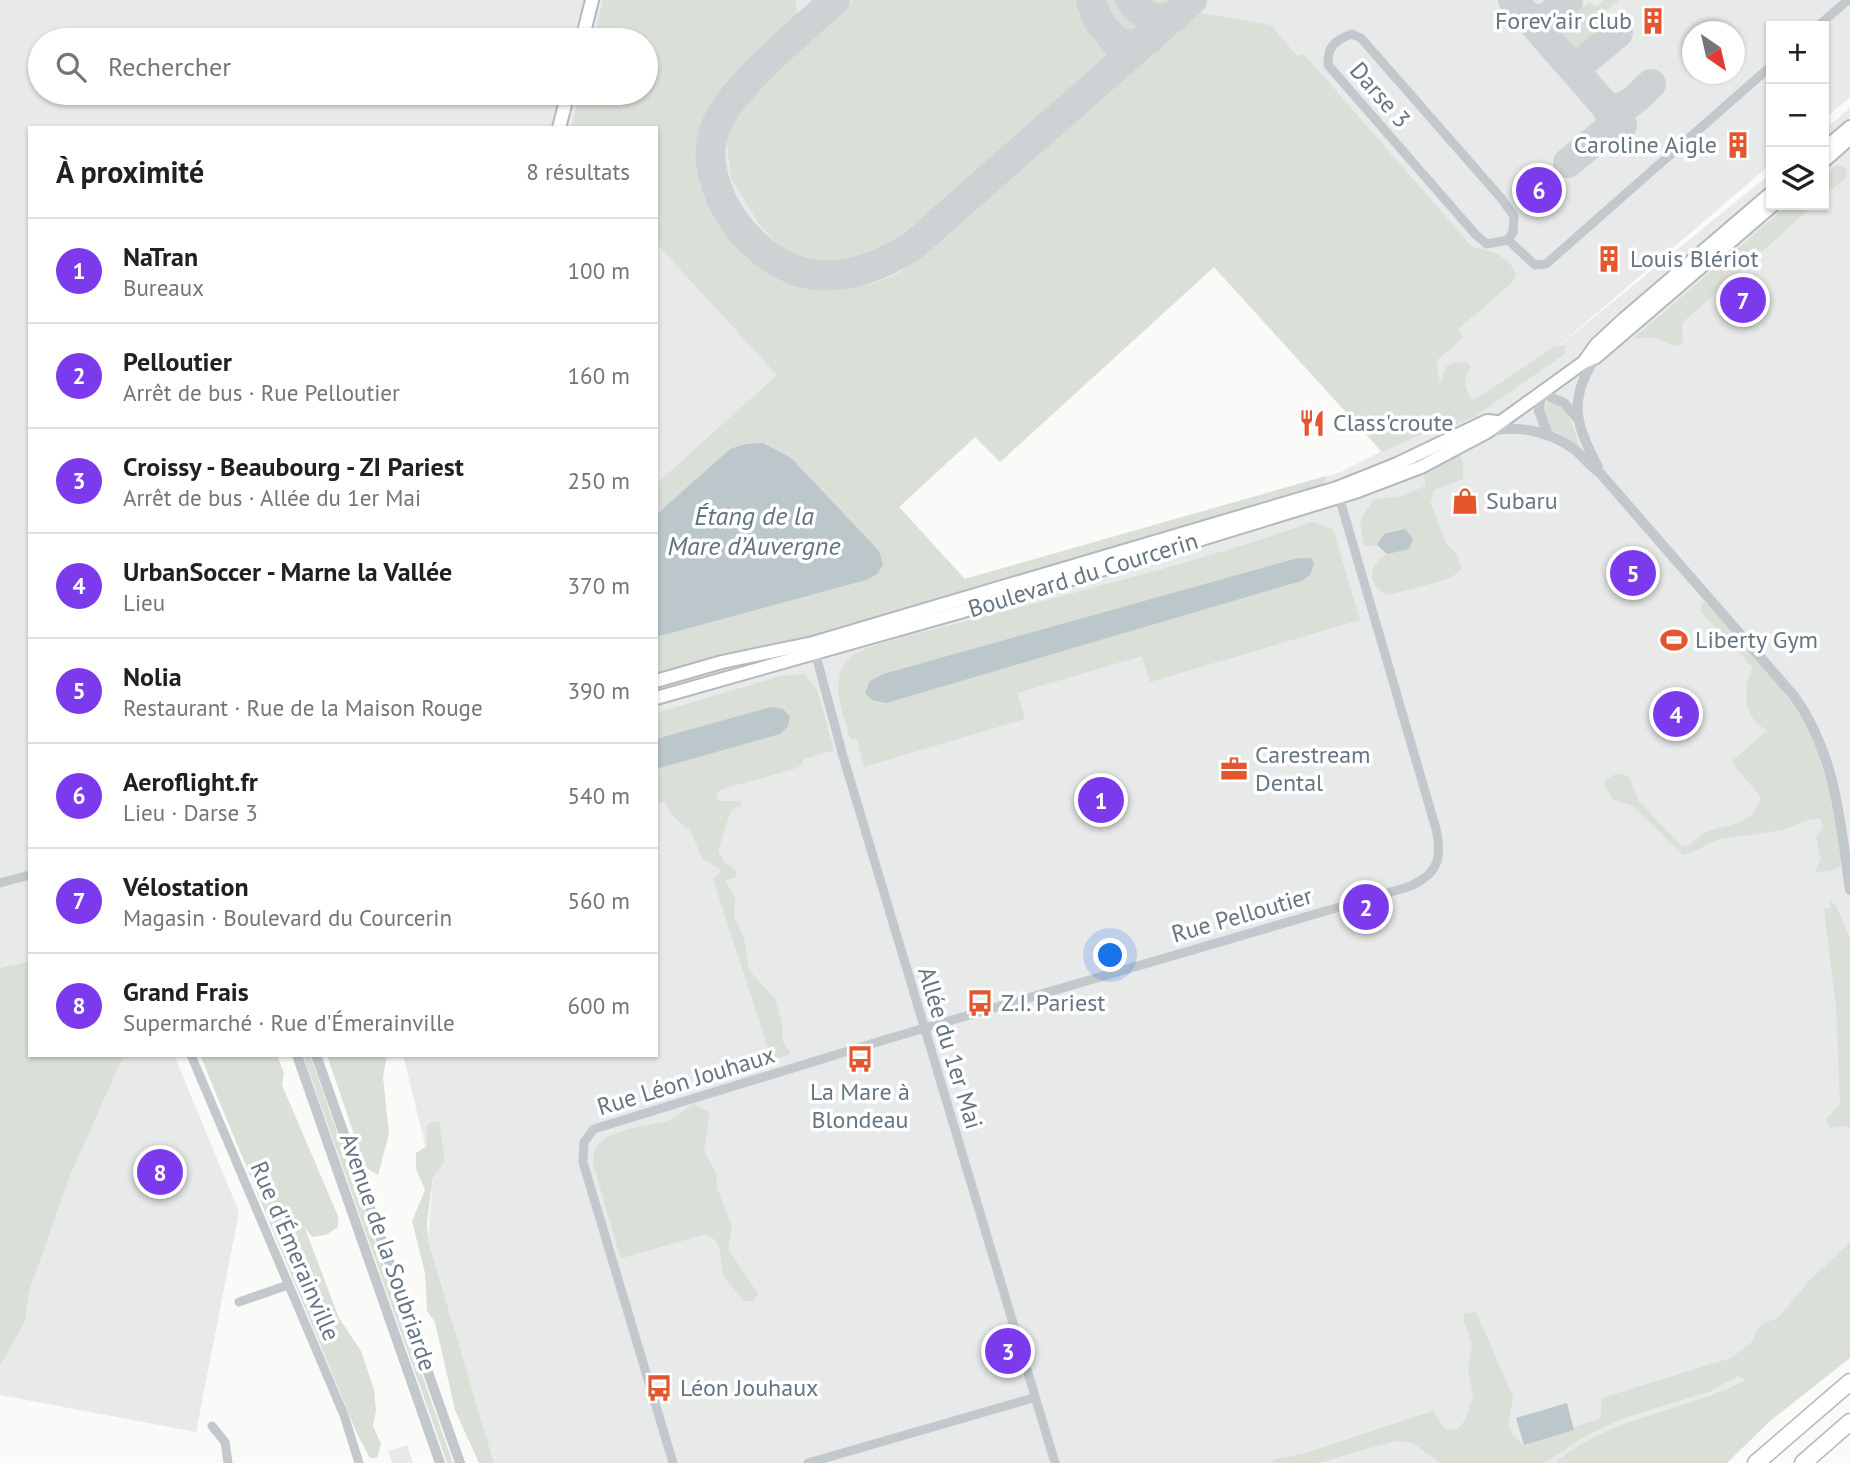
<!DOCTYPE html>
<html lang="fr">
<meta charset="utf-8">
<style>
body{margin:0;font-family:"PT Sans",sans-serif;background:#f6f6f6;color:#202124}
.controls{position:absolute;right:21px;top:21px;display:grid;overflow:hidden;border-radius:0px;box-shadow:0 2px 5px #0004}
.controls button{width:63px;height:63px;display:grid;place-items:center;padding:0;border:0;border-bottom:2px solid #e0e0e0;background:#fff;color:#202124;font:35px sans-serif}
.compass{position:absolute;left:1682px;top:21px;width:63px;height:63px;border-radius:50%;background:#fff;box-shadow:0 2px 5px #0004;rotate:146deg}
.you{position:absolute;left:1111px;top:956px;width:24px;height:24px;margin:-18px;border:5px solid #fff;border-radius:50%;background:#1a73e8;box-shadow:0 0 0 10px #1a73e833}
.badge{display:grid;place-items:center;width:46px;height:46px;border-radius:50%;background:#7c3aed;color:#fff;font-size:23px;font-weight:700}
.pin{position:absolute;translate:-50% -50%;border:4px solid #fff;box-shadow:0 2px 7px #0006}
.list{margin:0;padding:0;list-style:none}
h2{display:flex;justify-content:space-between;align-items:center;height:91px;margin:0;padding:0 28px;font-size:30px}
h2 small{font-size:23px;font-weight:400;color:#757577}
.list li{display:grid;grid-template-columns:46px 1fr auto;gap:21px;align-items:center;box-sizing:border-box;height:105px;padding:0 28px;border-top:2px solid #e0e0e0}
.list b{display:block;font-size:26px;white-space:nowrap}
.list p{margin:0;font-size:23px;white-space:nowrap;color:#757577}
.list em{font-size:23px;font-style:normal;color:#757577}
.icon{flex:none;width:38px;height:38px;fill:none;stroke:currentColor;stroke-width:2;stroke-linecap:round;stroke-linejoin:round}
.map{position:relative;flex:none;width:1850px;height:1463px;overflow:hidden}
.search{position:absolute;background:#fff;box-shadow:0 2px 5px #0004;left:28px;top:28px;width:630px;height:77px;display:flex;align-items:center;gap:18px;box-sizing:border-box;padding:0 24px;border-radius:38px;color:#757577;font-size:26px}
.panel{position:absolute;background:#fff;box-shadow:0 2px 5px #0004;left:28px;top:126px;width:630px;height:931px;border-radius:0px}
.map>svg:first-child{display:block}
.built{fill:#e8e9e9;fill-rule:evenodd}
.green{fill:#dadfd7}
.water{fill:#bbc7cb}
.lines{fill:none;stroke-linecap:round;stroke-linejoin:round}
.taxiway{stroke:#ced2d4;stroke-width:30}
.secondary-casing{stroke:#b3babf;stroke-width:16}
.motorway-casing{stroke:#b4b9bd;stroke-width:19}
.minor{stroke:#c3c8cc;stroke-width:9}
.tertiary{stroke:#c3c8cc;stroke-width:10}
.secondary{stroke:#fff;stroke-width:12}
.motorway{stroke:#fff;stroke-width:16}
.labels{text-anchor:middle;stroke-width:7;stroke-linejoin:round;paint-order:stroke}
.poi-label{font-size:24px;fill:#657683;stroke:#fff;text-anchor:start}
.street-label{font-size:24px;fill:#657683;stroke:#fff}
.water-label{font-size:26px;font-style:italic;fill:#60757c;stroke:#fff}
</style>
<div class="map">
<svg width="1850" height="1463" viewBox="0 0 1850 1463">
<rect width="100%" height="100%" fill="#fafaf8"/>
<!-- built -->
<g class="built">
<path d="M0 0H1850V97L1824 119V26H1771V164L1549 354 1771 173V205H1824V130L1850 108V1280L1664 1463H494L428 1240 433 1177 403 1055H656V128H30V961L0 968ZM1692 32H1734V74H1692ZM40 40H646V93H40ZM1214 267 1382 451 1341 472 964 579 899 507 975 437 1000 462Z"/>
<polygon points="124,1055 174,1055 239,1212 196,1432 0,1395 0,1366 25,1322 29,1292 70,1176"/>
<polygon points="407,1445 413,1463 392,1463 388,1451"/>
</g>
<!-- green -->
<g class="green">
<path d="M603 0H796L797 18C761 51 711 89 698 140 692 167 699 191 713 215 749 280 834 309 900 272 909 267 918 259 926 253L1190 11 1271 25 1297 56 1304 54 1472 247C1491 251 1508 255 1516 274L1512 283 1458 329 1463 338 1436 361 1440 385 1446 367 1452 363 1467 362 1471 367C1462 379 1464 387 1472 399L1484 394 1555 346 1564 345 1566 353 1474 417 1447 428 1441 425 1382 452 1214 267 1000 462 975 437 899 507 965 579 1326 476 1322 486 856 626 733 653 656 674V484L777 375 656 243V128H571L580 93H646V40H593Z"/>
<polygon points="853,0 1086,0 1094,27 1120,57 888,245 839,264 816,263 796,256 777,244 759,224 731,178 726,137 736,116 754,90"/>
<path d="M1099 0H1121L1138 23 1136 36C1114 42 1103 17 1099 0Z"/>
<path d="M1139 0H1184C1169 14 1154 15 1139 0Z"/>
<polygon points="1604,0 1619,0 1602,15 1611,26 1611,33 1584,57 1576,57 1549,28 1579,1 1584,7 1590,2 1595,7"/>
<polygon points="1837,165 1845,168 1847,177 1824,196 1824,175"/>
<polygon points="1788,205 1814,205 1682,323 1683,344 1676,346 1653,337 1633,339"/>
<path d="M1547 402C1571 407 1573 428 1580 448L1551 429 1544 412Z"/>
<path d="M1459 455 1463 462V479L1434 490 1430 502 1446 543 1457 555 1462 569 1449 579 1388 595C1367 587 1367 565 1387 554 1392 551 1402 550 1409 549L1384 534 1377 545 1364 546 1360 521 1373 500 1401 496 1425 486 1424 472Z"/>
<path d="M1312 522 1333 529 1360 620 1150 682 1142 656 1017 693 1025 719 864 767 857 739H850C844 715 828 680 849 658 861 645 939 628 960 623 1078 591 1197 563 1312 522Z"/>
<path d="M1702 603H1706C1743 646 1792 690 1815 743 1831 779 1834 820 1841 859V865L1832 871 1815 872 1821 859 1816 837 1823 828 1821 819C1805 818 1797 825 1784 829 1764 834 1743 836 1724 838 1710 840 1697 853 1683 855L1633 806 1613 800 1604 783C1611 774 1619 772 1629 777L1638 800 1682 847C1691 845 1694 840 1701 835 1720 823 1754 829 1761 797L1731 762 1767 730C1743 719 1742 689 1753 668L1701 612Z"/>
<polygon points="805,674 817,690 834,750 802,760 803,763 797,768 723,789 716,794 718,801 741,801 742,805 731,810 718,851 724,862 737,871 736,877 725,881 735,897 734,917 744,938 749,970 776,1000 783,1030 782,1040 791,1054 772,1060 713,879 721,870 702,858 691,832 672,815 664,802 656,804 656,713 781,676"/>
<polygon points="1830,901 1836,906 1850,939 1850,1129 1846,1126 1830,1128 1826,1120 1840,1103 1836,1007 1824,909 1831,908"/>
<polygon points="30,961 30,1055 124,1055 70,1176 29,1292 25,1322 0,1366 0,968"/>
<polygon points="200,1055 277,1055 284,1073 282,1085 338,1216 338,1227 326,1235 312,1237 304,1226 339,1318 361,1351 374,1389 376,1411 373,1426 381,1444 377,1458 370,1458 358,1436"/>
<polygon points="303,1055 310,1055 453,1463 447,1463"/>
<polygon points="327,1055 387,1055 383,1077 389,1134 378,1175 365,1167"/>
<path d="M694 1104 710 1113 704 1151 716 1173 717 1188 732 1227 728 1249 758 1294 753 1301H744C738 1294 730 1284 726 1279 716 1263 728 1244 706 1234L622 1258 619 1254 593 1163C592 1126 647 1129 672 1119 680 1115 685 1108 694 1104Z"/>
<polygon points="431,1122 439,1122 445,1161 433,1177 427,1222 428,1240 494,1463 479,1463 455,1410 435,1322 427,1311 425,1273 412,1221 425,1190 416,1169 416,1153 427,1146 427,1126"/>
<path d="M1850 1242V1358L1770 1421 1727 1463H1555C1609 1416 1685 1412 1746 1380L1738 1376 1711 1391 1624 1418 1583 1437 1545 1463H1440L1413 1443 1395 1441 1318 1463H1270L1275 1459 1302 1454 1433 1411 1446 1430 1458 1429 1465 1420 1473 1396 1468 1370 1472 1344 1463 1319 1465 1313 1476 1312 1513 1397 1508 1424 1513 1436 1524 1445 1601 1418V1402L1605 1397 1731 1358 1751 1343 1757 1330 1764 1323 1778 1318 1807 1283Z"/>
</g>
<!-- water -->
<g class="water">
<polygon points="763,443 791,458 879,551 883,565 877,574 866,580 656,637 656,515 730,449 746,444"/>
<polygon points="1405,529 1413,539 1409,549 1387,554 1377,545 1384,534"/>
<polygon points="1298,558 1311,558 1314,564 1310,575 1301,581 886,703 872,700 865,693 870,681 883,674"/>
<polygon points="771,707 783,709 790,717 788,726 780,734 656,769 656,739"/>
<polygon points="1567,1403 1574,1430 1524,1445 1516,1418"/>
</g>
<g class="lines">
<!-- taxiway -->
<g class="taxiway">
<path d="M835 0C802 30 730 88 715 128 693 188 756 269 816 275 851 278 882 265 911 247L1192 0"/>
<polyline points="1091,0 1097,19 1116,42 1134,45 1149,39"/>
<path d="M1130 0C1143 15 1154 24 1175 16"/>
<polyline points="1513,0 1622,125"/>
<polyline points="1528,17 1545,20 1568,0"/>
<polyline points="1566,61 1582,63 1618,33"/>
<path d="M1605 105C1623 116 1638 96 1651 84"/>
<polyline points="1568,163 1610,128 1612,118 1605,105"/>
</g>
<defs>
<g id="secondary">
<polyline points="582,40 592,0"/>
<polyline points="559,128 568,93"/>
<polyline points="1824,149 1850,127"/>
<polyline points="1824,161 1850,138"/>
<polyline points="1584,362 1596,345 1624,319 1771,193"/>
<polyline points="656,681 722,662 813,643 1337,488 1397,464 1487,421 1497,422"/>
<polyline points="656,698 1013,597 1358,491 1421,467 1487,432 1584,362 1596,357 1773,205"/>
</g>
<g id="motorway">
<polyline points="1756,1463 1850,1382"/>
<polyline points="1803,1463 1850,1422"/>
</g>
</defs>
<!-- secondary casing -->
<use href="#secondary" class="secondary-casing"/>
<!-- motorway casing -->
<use href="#motorway" class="motorway-casing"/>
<!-- minor -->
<g class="minor">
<polyline points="1818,26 1848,0"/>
<path d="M1352 34 1361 38 1501 198 1514 216 1513 232 1508 240 1487 244 1476 235 1328 65C1327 47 1335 40 1352 34Z"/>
<polyline points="1508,240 1535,265 1546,264 1771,66"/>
<polyline points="814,648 843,756 1055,1463"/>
<polyline points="0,883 30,875"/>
<polyline points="191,1055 344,1415 359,1463"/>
<polyline points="239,1302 288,1285"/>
<polyline points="212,1426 225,1442 228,1463"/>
<path d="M673 1463 583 1162 584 1142 594 1129 884 1040 1408 887C1437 875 1443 859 1436 829L1338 493"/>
<polyline points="808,1463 1033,1398"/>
</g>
<!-- tertiary -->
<g class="tertiary">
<path d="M1596 357C1567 400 1576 425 1598 467"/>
<path d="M1489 431C1517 425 1547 431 1571 447 1581 454 1589 465 1600 473L1794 696C1836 754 1840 821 1850 890"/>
<polyline points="1548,435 1539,411 1541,393 1564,403 1577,418"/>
<polyline points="297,1055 440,1463"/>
<polyline points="316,1055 460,1463"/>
</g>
<!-- secondary -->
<use href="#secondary" class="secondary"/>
<!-- motorway -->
<use href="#motorway" class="motorway"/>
</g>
<!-- icons -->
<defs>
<symbol id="building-bare" viewBox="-9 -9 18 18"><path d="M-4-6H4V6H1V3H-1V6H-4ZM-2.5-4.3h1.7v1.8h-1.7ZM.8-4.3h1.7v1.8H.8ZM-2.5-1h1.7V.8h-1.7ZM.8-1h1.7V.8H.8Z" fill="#e4572e" stroke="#fff" stroke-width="2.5" paint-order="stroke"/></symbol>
<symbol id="restaurant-bare" viewBox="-9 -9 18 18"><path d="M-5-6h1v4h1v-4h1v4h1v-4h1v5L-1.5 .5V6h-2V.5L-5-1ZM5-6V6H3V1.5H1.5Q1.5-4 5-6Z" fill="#e4572e" stroke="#fff" stroke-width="2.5" paint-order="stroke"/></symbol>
<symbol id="shop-bare" viewBox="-9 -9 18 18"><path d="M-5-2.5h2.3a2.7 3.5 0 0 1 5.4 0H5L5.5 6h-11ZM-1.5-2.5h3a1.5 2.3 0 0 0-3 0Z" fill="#e4572e" stroke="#fff" stroke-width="2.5" paint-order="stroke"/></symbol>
<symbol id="stadium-bare" viewBox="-9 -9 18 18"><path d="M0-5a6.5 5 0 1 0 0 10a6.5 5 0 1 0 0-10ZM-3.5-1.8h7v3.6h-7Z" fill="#e4572e" stroke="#fff" stroke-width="2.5" paint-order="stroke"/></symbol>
<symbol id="office-bare" viewBox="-9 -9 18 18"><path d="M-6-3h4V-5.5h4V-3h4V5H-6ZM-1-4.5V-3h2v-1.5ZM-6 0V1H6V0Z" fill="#e4572e" stroke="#fff" stroke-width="2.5" paint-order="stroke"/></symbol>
<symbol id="bus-bare" viewBox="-9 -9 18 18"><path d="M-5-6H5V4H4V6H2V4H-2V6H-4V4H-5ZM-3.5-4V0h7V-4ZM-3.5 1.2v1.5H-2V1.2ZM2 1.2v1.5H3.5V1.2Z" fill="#e4572e" stroke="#fff" stroke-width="2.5" paint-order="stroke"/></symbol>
</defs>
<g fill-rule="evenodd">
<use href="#building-bare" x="1634" y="2" width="38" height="38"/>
<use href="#building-bare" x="1719" y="126" width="38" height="38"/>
<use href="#building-bare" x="1590" y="240" width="38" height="38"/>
<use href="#restaurant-bare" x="1293" y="404" width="38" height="38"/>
<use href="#shop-bare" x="1446" y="482" width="38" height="38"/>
<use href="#stadium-bare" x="1655" y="621" width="38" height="38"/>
<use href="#office-bare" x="1215" y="750" width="38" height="38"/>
<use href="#bus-bare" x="961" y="984" width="38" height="38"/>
<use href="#bus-bare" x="841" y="1040" width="38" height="38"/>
<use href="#bus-bare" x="640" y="1369" width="38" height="38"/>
</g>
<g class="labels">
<!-- poi labels -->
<g class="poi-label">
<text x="1632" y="29" text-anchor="end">Forev'air club</text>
<text x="1717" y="153" text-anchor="end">Caroline Aigle</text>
<text x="1630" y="267">Louis Blériot</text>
<text x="1333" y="431">Class'croute</text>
<text x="1486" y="509">Subaru</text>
<text x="1695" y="648">Liberty Gym</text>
<text x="1255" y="763">Carestream<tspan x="1255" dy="28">Dental</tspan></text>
<text x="1001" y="1011">Z.I. Pariest</text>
<text x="860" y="1100" text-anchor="middle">La Mare à<tspan x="860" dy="28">Blondeau</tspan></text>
<text x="680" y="1396">Léon Jouhaux</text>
</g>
<!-- street labels -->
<g class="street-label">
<text transform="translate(1380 95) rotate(49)" y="8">Darse 3</text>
<text transform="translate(1083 575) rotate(-17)" y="8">Boulevard du Courcerin</text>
<text transform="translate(1242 915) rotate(-16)" y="8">Rue Pelloutier</text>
<text transform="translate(950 1048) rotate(73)" y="8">Allée du 1er Mai</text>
<text transform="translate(686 1081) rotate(-17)" y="8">Rue Léon Jouhaux</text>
<text transform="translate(295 1251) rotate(67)" y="8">Rue d'Émerainville</text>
<text transform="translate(388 1252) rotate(71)" y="8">Avenue de la Soubriarde</text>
</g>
<!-- water labels -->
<g class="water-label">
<text x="754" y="525">Étang de la<tspan x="754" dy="30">Mare d’Auvergne</tspan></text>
</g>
</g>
</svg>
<div class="controls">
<button>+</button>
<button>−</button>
<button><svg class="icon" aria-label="layers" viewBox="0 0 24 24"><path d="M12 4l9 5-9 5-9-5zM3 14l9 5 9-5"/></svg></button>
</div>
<svg class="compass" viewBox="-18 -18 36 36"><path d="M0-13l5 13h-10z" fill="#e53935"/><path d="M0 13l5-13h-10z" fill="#757577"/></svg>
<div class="you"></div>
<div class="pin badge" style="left:1101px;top:800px">1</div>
<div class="pin badge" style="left:1366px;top:907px">2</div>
<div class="pin badge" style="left:1008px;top:1351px">3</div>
<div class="pin badge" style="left:1676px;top:714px">4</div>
<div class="pin badge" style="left:1633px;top:573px">5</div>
<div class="pin badge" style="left:1539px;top:190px">6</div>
<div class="pin badge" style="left:1743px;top:300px">7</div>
<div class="pin badge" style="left:160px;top:1172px">8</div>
<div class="search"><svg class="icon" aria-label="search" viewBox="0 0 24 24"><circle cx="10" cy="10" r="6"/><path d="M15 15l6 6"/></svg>Rechercher</div>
<section class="panel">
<h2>À proximité<small>8 résultats</small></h2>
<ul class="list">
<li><span class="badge">1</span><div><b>NaTran</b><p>Bureaux</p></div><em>100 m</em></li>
<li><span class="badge">2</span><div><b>Pelloutier</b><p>Arrêt de bus · Rue Pelloutier</p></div><em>160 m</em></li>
<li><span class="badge">3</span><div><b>Croissy - Beaubourg - ZI Pariest</b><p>Arrêt de bus · Allée du 1er Mai</p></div><em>250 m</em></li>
<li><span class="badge">4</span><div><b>UrbanSoccer - Marne la Vallée</b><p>Lieu</p></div><em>370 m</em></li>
<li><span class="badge">5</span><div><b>Nolia</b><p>Restaurant · Rue de la Maison Rouge</p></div><em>390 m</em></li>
<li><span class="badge">6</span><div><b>Aeroflight.fr</b><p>Lieu · Darse 3</p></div><em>540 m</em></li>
<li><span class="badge">7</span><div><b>Vélostation</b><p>Magasin · Boulevard du Courcerin</p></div><em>560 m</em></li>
<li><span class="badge">8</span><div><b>Grand Frais</b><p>Supermarché · Rue d'Émerainville</p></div><em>600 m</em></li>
</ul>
</section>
</div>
